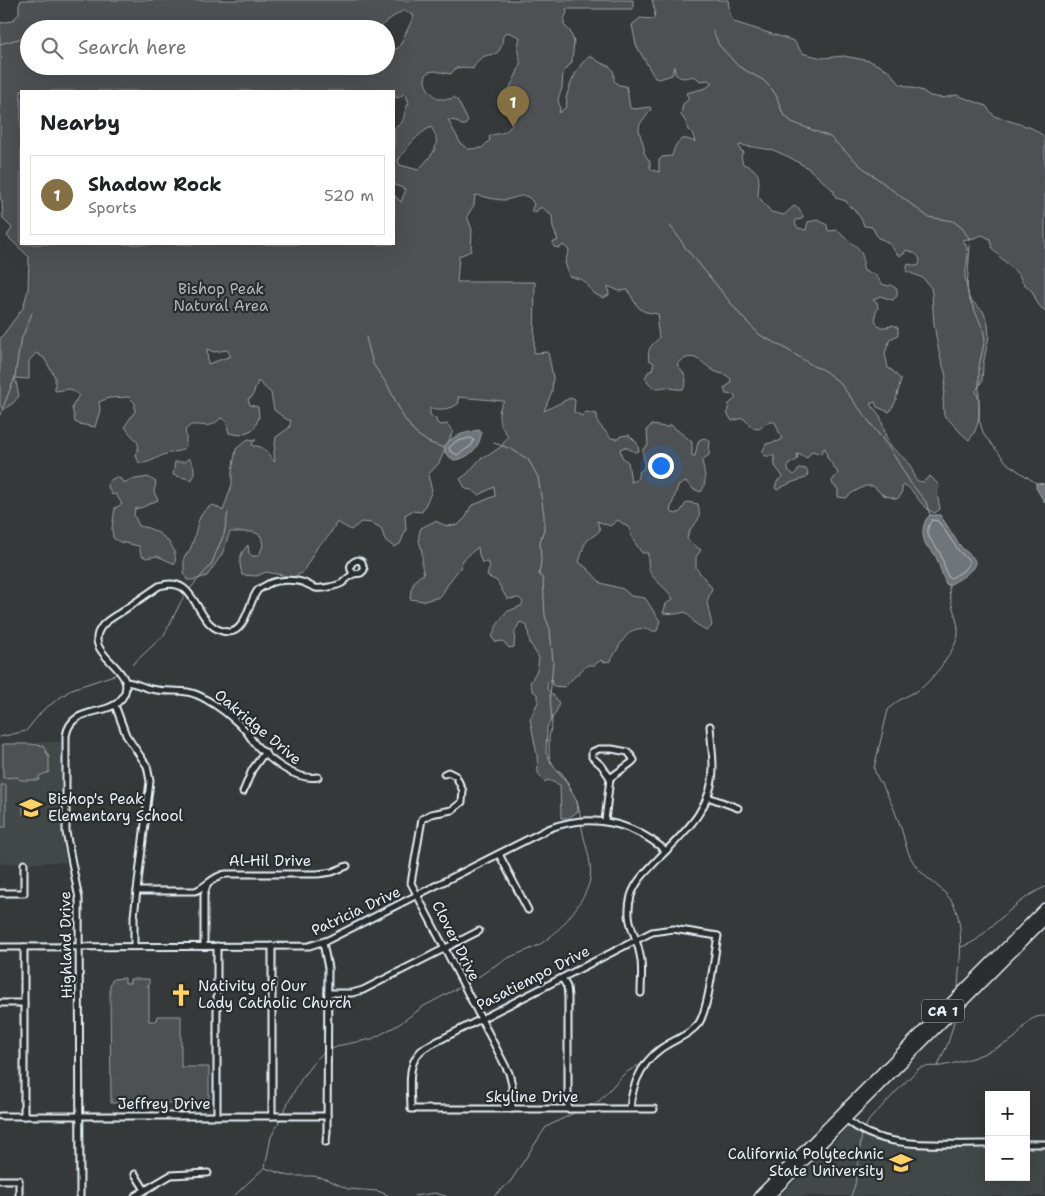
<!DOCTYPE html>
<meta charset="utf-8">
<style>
body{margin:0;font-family:"Shantell Sans",sans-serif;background:#f2f2f2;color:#202124}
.controls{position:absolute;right:15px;bottom:15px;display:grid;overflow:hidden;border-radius:0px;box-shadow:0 5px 20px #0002}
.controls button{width:45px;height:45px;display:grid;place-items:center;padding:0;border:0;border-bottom:1px solid #e0e0e0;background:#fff;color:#202124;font:25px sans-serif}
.you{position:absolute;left:660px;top:465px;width:18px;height:18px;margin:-12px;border:4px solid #fff;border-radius:50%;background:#1a73e8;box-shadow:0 0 0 8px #1a73e833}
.badge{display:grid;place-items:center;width:32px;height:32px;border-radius:50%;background:#847042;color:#fff;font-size:16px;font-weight:700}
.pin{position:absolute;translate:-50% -41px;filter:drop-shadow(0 1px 2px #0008)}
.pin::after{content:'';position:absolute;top:26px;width:18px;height:15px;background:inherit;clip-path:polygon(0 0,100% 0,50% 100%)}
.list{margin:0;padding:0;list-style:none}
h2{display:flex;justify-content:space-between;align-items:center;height:65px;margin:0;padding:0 20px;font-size:21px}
h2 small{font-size:16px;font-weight:400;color:#757577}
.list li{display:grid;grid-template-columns:32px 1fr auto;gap:15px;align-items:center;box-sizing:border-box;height:80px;margin:0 10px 10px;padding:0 10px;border:1px solid #e0e0e0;border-radius:0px}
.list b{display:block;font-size:19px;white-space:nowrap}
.list p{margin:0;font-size:16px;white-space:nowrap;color:#757577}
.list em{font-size:16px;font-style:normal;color:#757577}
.icon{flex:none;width:28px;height:28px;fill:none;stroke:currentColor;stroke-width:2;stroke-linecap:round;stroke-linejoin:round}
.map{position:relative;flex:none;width:1045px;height:1196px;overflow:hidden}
.search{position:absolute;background:#fff;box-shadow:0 5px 20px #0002;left:20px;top:20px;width:375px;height:55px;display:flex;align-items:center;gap:12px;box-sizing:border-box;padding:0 18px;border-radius:28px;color:#757577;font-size:19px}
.panel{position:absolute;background:#fff;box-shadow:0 5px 20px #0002;left:20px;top:90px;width:375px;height:155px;border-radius:0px}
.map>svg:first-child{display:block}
.built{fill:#424647}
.green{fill:#4d5152;stroke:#9aa1a5;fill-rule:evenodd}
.water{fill:#707579;stroke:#a0a7ac}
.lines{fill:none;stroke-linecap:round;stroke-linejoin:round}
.shore{stroke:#b8bfc5;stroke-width:1}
.stream{stroke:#a0a7ac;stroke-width:1}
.minor-casing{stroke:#e8f1f8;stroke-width:9}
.trunk-casing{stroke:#e8f1f8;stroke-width:12}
.minor{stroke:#2a2d2e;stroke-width:5}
.trunk{stroke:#2a2d2e;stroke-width:9}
.labels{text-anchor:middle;stroke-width:4.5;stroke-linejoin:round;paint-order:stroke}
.shield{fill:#2a2d2e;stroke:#afb6bb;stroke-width:1}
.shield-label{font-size:14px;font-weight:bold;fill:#e8f1f8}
.park-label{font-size:15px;fill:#b2b9be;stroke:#2a2d2e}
.street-label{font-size:15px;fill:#e8f1f8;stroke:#2a2d2e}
.poi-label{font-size:15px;fill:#e8f1f8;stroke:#2a2d2e;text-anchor:start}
</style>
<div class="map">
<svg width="1045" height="1196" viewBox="0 0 1045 1196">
<rect width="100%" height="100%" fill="#35393a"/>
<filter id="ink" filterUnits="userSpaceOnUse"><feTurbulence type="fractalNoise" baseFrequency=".02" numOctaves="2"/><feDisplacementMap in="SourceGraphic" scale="10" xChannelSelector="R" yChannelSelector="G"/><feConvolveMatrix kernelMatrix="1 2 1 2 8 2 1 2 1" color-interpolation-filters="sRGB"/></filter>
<g filter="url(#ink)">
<!-- built -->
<g class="built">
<polygon points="42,742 61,742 61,831 66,862 0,864 0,744 31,744"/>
<polygon points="848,1128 895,1146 903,1148 989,1147 989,1177 1026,1177 1026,1148 1045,1148 1045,1196 780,1196"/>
</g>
<!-- green -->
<g class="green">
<path d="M21 0H633V9H566L567 13 564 19V25L570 31 574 42 572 62 563 73 562 88 558 99 560 108 559 113 566 107 567 100 566 98C571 82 577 65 590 56 594 58 597 61 601 63 613 68 614 67 614 81L619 85 626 86 627 89 630 108 634 109 650 107 651 110C648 115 643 119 640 124 636 133 646 143 644 153L650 162V167L652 170 659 172V160L662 157 672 156C674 149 677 137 687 139 690 140 692 141 695 142L692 132 688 130 686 122 681 115 683 104 689 99 686 93 706 88 712 83 708 80 700 81 696 77C686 75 685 82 675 74L674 66 672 75 659 79 655 78 636 45 632 25 640 18 654 19 655 11 652 0H728L730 15 734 22 794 41 802 53 822 58 844 56 870 61 888 70 900 84 923 91 930 96 943 98 956 95 979 103 986 106 994 116 1032 128 1045 137V312L1038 304 1032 291 1023 283 1019 275 999 256 992 248 990 239 982 235 974 238 962 240 966 245 968 255 965 276 969 299 983 311 988 324 989 336 983 365 982 381 976 391C982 406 980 428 969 440 959 433 954 423 944 416L943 399 946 376 939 352 934 325 932 293 931 288 923 278 906 271 908 264 918 266C924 257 914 252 906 250L904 254 899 256C892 249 890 241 878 238L872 227 864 226 862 220 853 208 850 207 846 201 836 198 833 190 808 168 789 157 773 150 739 145 740 150 744 152 741 156 743 164C763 171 759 179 758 196L771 212 784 215 794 206 798 208 803 216 802 219 796 220 795 224 798 228 806 230 808 222 818 220 827 225 828 231 838 230C840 232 841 235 844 237 851 244 861 246 863 259 863 264 862 266 864 271L875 274 882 284 888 286 891 285 897 289V296L893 300 880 296 873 300 877 302 878 308C874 315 874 320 879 327H887L893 325 898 328V335L890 339 885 353 888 368 893 371 901 380 895 403 889 412 877 407 875 402 870 404C873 408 878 412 880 416 883 423 885 436 888 442 894 452 907 458 912 469 915 476 912 481 923 482L930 476 939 485 937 493 940 509 935 513C921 510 916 490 903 484L901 495 897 499 883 495 873 486H865L852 493 846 498 838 497V489L833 485 832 481 838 473 827 457 825 448 823 449 821 454 812 451 807 458 797 454 798 459 788 465V470L794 475 800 468 806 469 808 473 806 478 790 483 777 490 775 487 778 480 783 477 775 466 774 456H765L762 453 766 444 779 441 782 439 775 422C768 421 764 425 759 429L753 428 743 418 732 421 727 413 729 404 735 399V395L726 394 724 388 730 384 731 379C726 374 722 374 716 372 702 365 695 348 677 364 683 373 690 378 683 389 677 390 672 388 666 387 661 387 658 389 653 388L645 378 648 372 652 370 654 363 649 360C647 348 651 346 659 338L657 323 659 319 658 314C654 313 650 313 646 312 637 310 632 297 628 290L619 291 608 286 609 295 603 298 595 294 583 280 569 276 565 262 569 250 563 245 560 248 554 247 552 243 558 240 553 228 552 216 543 208H539L537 211 532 213V208L534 205C527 188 515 200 503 200 494 200 484 196 475 195L474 205 467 216 472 230 471 251 459 256 457 282H535L534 353 548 352 553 377 552 391 544 411 570 398 575 400 574 412 582 416 585 412 597 414 598 423 611 438 617 439 621 436 629 435 637 443 639 451 635 452 625 447 620 449 622 457 628 462 631 482 637 480 639 472C649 467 642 458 643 449L648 445 647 429 652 425 666 427 671 425 692 442V456H695L697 446 699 440 704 438 710 441 709 455 702 460C704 472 708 482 701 492L693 489 686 482 678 486 670 511 675 514 680 512 687 502 698 504C703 527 692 519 687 538L691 543 701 550 696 557V568L712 588 707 602 712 626 706 631 695 623 686 612 676 614 663 613 666 604 673 599C667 587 654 582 649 570 648 565 648 559 648 553H642L633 540 629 528 618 520 610 526 597 521 600 530C597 535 591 536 587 541 582 547 582 555 579 562L588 569 601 583 623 589 631 596 645 598 660 621 657 631C650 632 645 627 638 629 624 631 618 651 610 661L604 662 601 660 594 665H587L564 687 554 686 551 682 548 681 547 689 555 697 559 703 557 710 547 727 546 753 556 769 562 773 577 801 578 811 569 818H561L560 785 548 780 545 782 538 773 537 755 530 719 538 702V695L533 691 530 683 537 670 539 658 530 643 527 625 520 622 515 631 514 647 509 648 503 641 496 642 492 638C494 629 500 620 506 612L521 606 523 602 519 598 507 599 497 581 487 576 490 565 487 562 482 563 479 555 478 547 463 560 460 568 452 578 440 597 424 601 410 599C411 588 413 578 424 574 420 562 423 564 422 553 421 543 416 540 421 528L435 521 447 526 458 525 466 517 471 506 495 496 494 487 479 495 471 490 466 489 460 479 467 474 481 458 489 455 502 446 508 436C499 425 495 413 504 401L458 397 459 403C450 410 441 410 430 408V415L436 419 437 423 441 425 447 424 453 431 439 463 428 475 432 491 422 512 412 511 405 515 406 530 400 544 394 547 385 540 381 528 372 523 361 522 351 530 337 522 328 537 318 546 302 573 293 577 266 572 257 576 242 575C239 561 238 556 248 545L249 553 252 556H259L263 545 261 536 254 532H230L222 554 207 576 194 580H187L184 572V557C200 544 191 511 214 505L223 511 232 484V471L236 449 248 439 256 440 252 443 253 446C266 445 267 455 275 462L274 453 276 437 289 428 291 421 286 419 274 410 271 393 258 381 252 397 248 399 250 405 258 407 259 417 254 429 240 435 229 433 226 421 221 418C208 430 206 424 191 425L185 430C186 435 187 442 185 447 180 453 173 451 166 454 156 457 150 464 139 463L136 455C144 440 130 438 125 426L135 411V403L129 397 109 398 99 402 100 410 95 427 79 424 75 422 72 407 79 395 70 389 55 391V377L44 358 36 353 29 361V379L15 378 19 396 13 403 3 410 0 405V339L23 308 28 290 29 257 7 236 12 228 3 219 2 201 0 199V60L2 58 0 57V23L12 21 19 14V5ZM404 10 414 16 399 47 386 55V66H29V29H379C382 23 398 14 404 10ZM507 32 520 37C519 42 517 48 518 52 519 57 521 59 520 64 518 76 506 88 507 102 510 104 514 107 515 111 517 118 511 129 504 132 498 135 493 133 489 137L490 140 482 148 468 149 461 144 448 120 456 121 461 125H465L468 121 458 101 454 97 450 99H438C430 92 420 83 428 72L435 71 451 74 456 68 464 67 473 69C474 67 475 64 477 62 488 48 501 64 503 36ZM380 90 394 91V96L398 98 405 93 409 103C401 114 408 122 394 128V185L406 189 401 202 394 195V244H21V91H379ZM431 127C444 145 431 156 418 170L400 165 398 161C407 147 416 135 431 127ZM207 349 214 352 227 350 231 356 208 364Z"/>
<path d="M189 458C194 464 196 472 192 480L173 475 175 462H184Z"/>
<path d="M116 477 121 479 123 483 130 480 148 477 156 482 154 492 158 500 143 507 135 509 134 515 139 526C157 528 179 544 175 564L157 556 146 558 141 555 139 546 120 542 113 538 112 528 115 508 122 504 116 494 112 495 108 487 109 481Z"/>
<polygon points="3,744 31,744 43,746 49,757 49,772 39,776 39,780 20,780 17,777 3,778"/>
<rect x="1" y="785" width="5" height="42"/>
<rect x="23" y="805" width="13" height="9"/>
<polygon points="125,978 125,983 130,983 130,979 149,979 149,985 147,986 149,986 149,1021 156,1021 157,1016 181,1016 181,1067 209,1067 209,1103 111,1103 110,985 113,979"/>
</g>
<!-- water -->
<g class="water">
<path d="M479 430 481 432C481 446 469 459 454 460L446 454 444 448C450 435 465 433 479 430Z"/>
<polygon points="1036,483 1045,484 1045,503 1036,488"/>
<path d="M930 515H940C948 526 954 538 962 548 966 552 971 554 974 559 980 569 956 581 949 585L946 584C942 575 940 566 936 557 934 552 929 550 926 545 921 537 922 521 930 515Z"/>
</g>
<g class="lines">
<!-- shore -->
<g class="shore">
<polygon points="471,438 474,440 471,446 457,455 450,451 449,448 455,442"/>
<path d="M932 520 938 521 959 551 970 562 963 571 951 578 948 577C945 569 943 560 940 553 934 542 921 535 932 520Z"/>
</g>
<!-- stream -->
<g class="stream">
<polyline points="713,31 719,45 738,66 763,80 771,88 776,95 783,114 792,122 830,137 862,167 928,217 953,221 962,228 969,238 970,246 967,287 969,298 983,329 985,339 979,366 979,420 984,435 1008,464 1036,483"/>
<polyline points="0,44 29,36"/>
<path d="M670 226C680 237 685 250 696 260L743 318 760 335 783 347 815 367 822 369 839 382 890 449 910 482 926 502 930 515"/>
<polyline points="366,337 373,364 388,386 404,418 415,433 428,442 444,448"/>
<polyline points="0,415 15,377 20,343 32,313"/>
<polyline points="494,443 511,449 528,459 538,477 544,515 544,529 540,542 541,561 539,574 543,579 545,616 550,629 553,663 550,695 552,723 549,737 549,753 551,764 563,777 577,801 581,818"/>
<path d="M949 585C948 602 960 621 958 635 956 649 930 684 917 691 907 696 895 701 888 710L874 768C876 778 882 784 886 792 892 804 898 818 902 831 906 845 907 854 916 866 926 880 946 889 954 905 965 928 959 963 958 988"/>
<polyline points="188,591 211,565 224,534 228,513"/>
<polyline points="132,665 164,635 185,594"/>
<polyline points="0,737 26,731 43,710 72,689 117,674"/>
<path d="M961 947C979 941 980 936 993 925 1009 911 1026 895 1045 887"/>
<path d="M466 984C481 977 493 965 508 958 521 952 535 949 546 940 562 929 587 898 590 879 593 860 583 841 581 822"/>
<polyline points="330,1050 341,1045 372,1039 398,1025 424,1006 462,986"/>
<polyline points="938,1066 948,1043 956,1015"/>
<polyline points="586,1107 599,1101 625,1073 639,1065"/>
<path d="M282 1115C294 1091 304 1070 324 1052"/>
<path d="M864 1130 869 1120 918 1069C926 1065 932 1067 941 1066 964 1062 989 1053 1010 1041 1026 1032 1023 1016 1045 1016"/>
<polyline points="265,1168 289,1176 313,1176 326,1179 348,1189 378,1191 390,1196"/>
<polyline points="234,1196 265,1167 271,1137 281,1118"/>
<polyline points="414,1196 435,1193 446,1196"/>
<polyline points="494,1196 510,1182 546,1127 578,1111"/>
<polyline points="851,1196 855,1185 862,1133"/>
</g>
<defs>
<g id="minor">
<path d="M126 682C136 683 142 687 151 689 173 694 185 686 207 700 220 707 233 718 244 729 248 733 251 739 255 744 270 760 295 781 318 777"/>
<polyline points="115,705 126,735 147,766 150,781 134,916 134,946"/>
<polygon points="599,749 612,749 628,752 634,760 631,763 610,778 602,766 592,757 592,752"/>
<polyline points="444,774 448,772 456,776 463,791 462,802 452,810 431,814 422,819 411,883 509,1073 512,1085 512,1109"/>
<polyline points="243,792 252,770 265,752"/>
<polyline points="708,797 738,808"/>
<polyline points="605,821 610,778"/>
<polyline points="499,854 528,910"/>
<path d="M137 891H195C207 887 212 876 226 874H318L332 872 347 866"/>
<polyline points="0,893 24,893 24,864"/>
<polyline points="323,943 328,968 327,1131 326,1142"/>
<polyline points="204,946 204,895 207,885"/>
<path d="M0 947 309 946 328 940 548 829C590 812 632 822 666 851"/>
<polyline points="562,978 567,987 568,997 568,1109"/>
<polyline points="328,993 352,993 363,990 479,931"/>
<path d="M641 993C641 980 643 967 640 955 636 932 624 922 631 896 636 880 649 869 660 857 686 831 713 807 713 768 713 754 711 740 710 726"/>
<polyline points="0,1003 24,1003"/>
<path d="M630 1109C632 1081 645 1056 670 1043 681 1037 691 1033 699 1023 709 1007 714 957 718 936L673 929 652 932 426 1047C405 1060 411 1087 411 1109H654"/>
<polyline points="0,1116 327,1116"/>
<polyline points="24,1116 24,947"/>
<polyline points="217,1116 217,946"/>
<polyline points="272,1116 272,946"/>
<path d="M845 1118C879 1152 945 1143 989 1144"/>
<polyline points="1026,1144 1045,1144"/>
<polyline points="135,1174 145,1190"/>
<polyline points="0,1180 19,1180 19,1196"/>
<path d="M80 1196 79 899 66 832V736C71 704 108 718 122 698 142 669 79 655 102 626 107 620 115 616 121 612 133 604 146 595 159 586 201 573 192 630 229 632 246 632 249 600 258 590 260 588 265 586 268 584 276 580 293 579 302 582 306 583 311 587 316 588 322 589 337 586 342 583 345 581 350 575 354 574 357 573 359 574 361 573L364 570 362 562 358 560C350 562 348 568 354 574"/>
<polyline points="135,1196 171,1175 208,1173"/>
</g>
<g id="trunk">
<polyline points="759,1196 1045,908"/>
<polyline points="769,1196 1045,919"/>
</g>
</defs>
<!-- minor casing -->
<use href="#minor" class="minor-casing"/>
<!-- trunk casing -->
<use href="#trunk" class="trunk-casing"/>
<!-- minor -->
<use href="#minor" class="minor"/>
<!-- trunk -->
<use href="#trunk" class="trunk"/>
</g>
</g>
<!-- icons -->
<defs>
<symbol id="school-bare" viewBox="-9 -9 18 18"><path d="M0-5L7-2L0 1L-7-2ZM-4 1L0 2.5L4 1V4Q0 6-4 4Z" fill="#ffd166" stroke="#2a2d2e" stroke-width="2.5" paint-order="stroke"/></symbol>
<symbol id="church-bare" viewBox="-9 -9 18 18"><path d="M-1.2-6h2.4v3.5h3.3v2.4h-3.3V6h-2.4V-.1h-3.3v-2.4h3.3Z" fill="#ffd166" stroke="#2a2d2e" stroke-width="2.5" paint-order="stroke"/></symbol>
<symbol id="university-bare" viewBox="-9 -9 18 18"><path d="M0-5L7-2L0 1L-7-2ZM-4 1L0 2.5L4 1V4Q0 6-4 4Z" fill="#ffd166" stroke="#2a2d2e" stroke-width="2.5" paint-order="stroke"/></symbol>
</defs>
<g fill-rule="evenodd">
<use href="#school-bare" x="15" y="792" width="32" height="32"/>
<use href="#church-bare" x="165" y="979" width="32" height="32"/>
<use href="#university-bare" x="885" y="1147" width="32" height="32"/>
</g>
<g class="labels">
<!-- shield labels -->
<rect class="shield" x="922" y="999.5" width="42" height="23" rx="4"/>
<g class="shield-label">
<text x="943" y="1016">CA 1</text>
</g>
<!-- park labels -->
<g class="park-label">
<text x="221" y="294">Bishop Peak<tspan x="221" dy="17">Natural Area</tspan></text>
</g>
<!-- street labels -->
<g class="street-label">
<text transform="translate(258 727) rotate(40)" y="5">Oakridge Drive</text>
<text x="270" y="866">Al-Hil Drive</text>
<text transform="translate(356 911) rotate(-25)" y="5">Patricia Drive</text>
<text transform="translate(456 941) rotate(63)" y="5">Clover Drive</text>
<text transform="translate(66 945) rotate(-91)" y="5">Highland Drive</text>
<text transform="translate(533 978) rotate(-27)" y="5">Pasatiempo Drive</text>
<text x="532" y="1102">Skyline Drive</text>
<text x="164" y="1109">Jeffrey Drive</text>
</g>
<!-- poi labels -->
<g class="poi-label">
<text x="48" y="804">Bishop's Peak<tspan x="48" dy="17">Elementary School</tspan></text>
<text x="198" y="991">Nativity of Our<tspan x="198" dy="17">Lady Catholic Church</tspan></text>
<text x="884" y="1159" text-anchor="end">California Polytechnic<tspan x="884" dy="17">State University</tspan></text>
</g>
</g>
</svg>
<div class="controls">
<button>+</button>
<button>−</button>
</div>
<div class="you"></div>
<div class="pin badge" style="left:513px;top:127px">1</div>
<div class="search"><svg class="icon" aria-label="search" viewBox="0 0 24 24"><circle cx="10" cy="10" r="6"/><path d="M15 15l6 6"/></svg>Search here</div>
<section class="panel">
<h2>Nearby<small></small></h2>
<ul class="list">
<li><span class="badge">1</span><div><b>Shadow Rock</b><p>Sports</p></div><em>520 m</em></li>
</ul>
</section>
</div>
